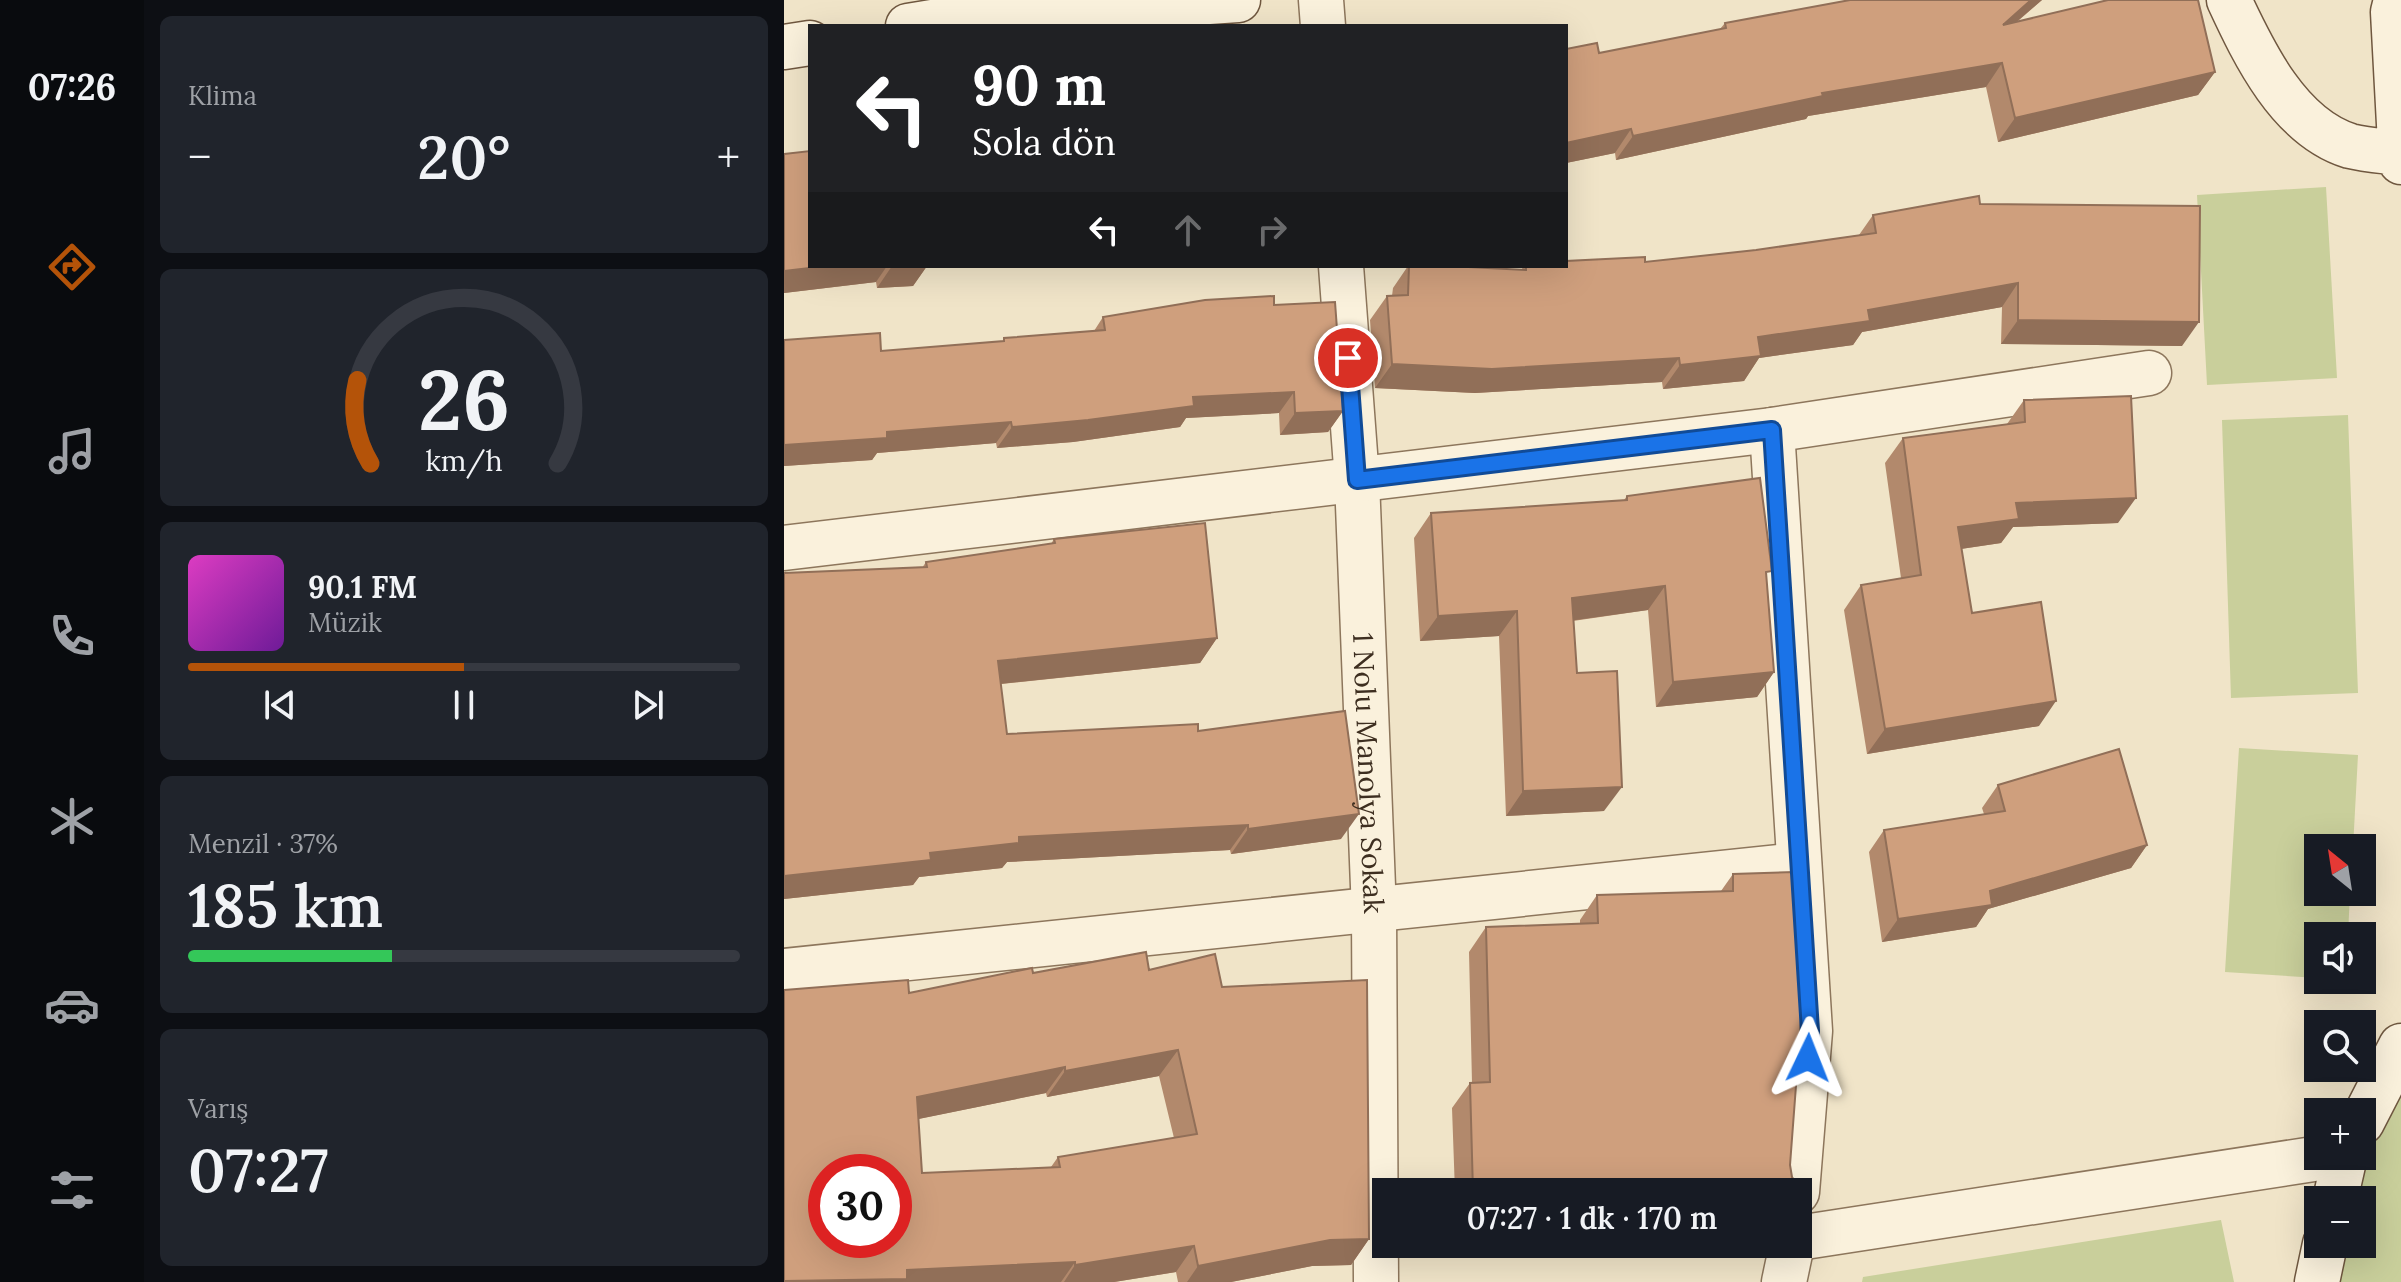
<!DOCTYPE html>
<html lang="tr">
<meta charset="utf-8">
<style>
:root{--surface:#171b24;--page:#20242c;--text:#f1f3f6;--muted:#9ea1a6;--line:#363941;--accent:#b45309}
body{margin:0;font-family:Lora,serif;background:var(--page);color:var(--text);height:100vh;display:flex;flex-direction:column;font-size:30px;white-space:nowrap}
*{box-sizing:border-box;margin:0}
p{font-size:26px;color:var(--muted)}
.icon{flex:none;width:44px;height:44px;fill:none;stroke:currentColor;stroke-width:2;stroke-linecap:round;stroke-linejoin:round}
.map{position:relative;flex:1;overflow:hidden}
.drawer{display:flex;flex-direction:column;gap:16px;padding:16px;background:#0d0f14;width:640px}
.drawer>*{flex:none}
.hud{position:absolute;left:24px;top:24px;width:760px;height:244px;border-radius:0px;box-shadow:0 8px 32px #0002;background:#202124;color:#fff;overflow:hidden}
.needle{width:52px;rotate:330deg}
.buttons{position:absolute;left:1520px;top:834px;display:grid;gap:16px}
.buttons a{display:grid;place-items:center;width:72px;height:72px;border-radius:0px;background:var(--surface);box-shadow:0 8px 32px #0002;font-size:40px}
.speed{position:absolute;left:24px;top:1154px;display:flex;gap:16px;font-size:40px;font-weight:700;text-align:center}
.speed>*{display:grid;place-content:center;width:104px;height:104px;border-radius:50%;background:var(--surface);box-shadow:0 8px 32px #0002;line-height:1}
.speed .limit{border:12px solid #d22;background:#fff;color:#111}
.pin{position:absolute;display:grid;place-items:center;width:68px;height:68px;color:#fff;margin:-34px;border:4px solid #fff;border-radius:50%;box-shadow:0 2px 8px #0007}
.me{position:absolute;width:88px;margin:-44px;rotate:2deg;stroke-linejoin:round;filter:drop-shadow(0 0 6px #0008)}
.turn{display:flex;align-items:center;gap:28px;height:168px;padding:0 32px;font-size:36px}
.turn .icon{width:104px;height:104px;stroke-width:2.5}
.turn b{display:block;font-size:56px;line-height:68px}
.lanes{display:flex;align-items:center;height:76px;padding:0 32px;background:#0003;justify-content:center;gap:40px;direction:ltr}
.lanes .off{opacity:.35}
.big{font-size:60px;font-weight:600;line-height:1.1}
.drawer .tile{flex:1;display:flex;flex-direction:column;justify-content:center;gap:12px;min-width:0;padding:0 28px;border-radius:12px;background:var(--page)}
.drawer .dial{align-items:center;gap:0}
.dial svg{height:208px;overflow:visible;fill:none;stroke:var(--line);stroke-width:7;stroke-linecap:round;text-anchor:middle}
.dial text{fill:var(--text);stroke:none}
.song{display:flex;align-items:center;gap:24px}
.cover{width:96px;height:96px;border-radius:12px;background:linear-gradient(135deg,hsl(310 70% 55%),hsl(280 70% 35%))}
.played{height:8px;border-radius:4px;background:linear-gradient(90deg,var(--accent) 50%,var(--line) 50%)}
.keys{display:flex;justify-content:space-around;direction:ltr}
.heat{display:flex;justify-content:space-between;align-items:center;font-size:44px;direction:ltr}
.charge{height:12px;border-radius:6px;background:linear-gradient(90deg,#34c759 37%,var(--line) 0)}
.trip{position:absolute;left:588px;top:1178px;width:440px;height:80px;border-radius:0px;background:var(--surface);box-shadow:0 8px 32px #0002;font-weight:600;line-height:80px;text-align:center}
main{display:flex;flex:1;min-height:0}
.dock{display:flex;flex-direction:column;width:144px;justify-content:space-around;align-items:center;background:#090b0e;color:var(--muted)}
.dock .icon{width:56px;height:56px}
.dock .current{color:var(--accent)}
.dock b{font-size:36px;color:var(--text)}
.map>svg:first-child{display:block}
</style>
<main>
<nav class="dock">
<b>07:26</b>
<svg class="icon current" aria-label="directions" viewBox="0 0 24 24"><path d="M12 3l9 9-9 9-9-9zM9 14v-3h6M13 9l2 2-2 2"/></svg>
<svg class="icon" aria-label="music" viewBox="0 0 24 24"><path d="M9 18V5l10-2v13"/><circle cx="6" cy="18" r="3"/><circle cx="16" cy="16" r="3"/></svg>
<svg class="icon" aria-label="phone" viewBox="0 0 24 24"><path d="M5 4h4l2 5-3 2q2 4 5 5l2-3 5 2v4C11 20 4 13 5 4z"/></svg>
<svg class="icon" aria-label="climate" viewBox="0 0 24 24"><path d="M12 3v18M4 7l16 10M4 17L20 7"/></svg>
<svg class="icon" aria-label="car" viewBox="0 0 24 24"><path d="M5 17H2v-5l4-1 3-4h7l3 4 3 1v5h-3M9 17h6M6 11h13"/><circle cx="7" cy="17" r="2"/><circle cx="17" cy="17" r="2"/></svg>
<svg class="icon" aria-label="filters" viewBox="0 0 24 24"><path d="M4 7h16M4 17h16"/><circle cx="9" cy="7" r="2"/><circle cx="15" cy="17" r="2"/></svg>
</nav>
<section class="drawer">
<div class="tile"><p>Klima</p>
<div class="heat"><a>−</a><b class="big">20°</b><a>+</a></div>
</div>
<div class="tile dial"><svg viewBox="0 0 100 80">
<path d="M14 69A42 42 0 1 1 86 69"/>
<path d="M14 69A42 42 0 0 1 9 37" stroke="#b45309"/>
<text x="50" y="56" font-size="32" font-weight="700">26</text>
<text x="50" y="72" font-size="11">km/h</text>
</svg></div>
<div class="tile">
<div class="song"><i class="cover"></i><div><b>90.1 FM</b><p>Müzik</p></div></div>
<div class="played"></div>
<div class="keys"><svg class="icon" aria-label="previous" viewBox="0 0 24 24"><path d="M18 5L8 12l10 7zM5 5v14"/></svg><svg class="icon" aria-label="pause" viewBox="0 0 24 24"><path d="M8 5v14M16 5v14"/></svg><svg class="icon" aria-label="next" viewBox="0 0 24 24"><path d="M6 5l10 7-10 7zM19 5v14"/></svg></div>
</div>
<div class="tile"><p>Menzil · 37%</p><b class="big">185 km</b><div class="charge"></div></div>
<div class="tile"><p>Varış</p><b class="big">07:27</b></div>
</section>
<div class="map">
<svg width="1617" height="1282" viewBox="0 0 1617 1282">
<rect width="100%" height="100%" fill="#f0e4c8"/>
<!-- green -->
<path fill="#c9cf9b" d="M1542 187 1553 378 1423 385 1413 195Z
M1564 415 1574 693 1447 698 1438 420Z
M1455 748 1574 755 1569 848H1534V892H1566L1564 936H1534V978L1441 972Z
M1617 1083V1282H1553L1557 1244H1578V1200H1566L1597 1115Z
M1437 1220 1450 1282H1078L1079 1277Z"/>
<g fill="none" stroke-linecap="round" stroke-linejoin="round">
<!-- street casing -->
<g stroke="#8d765c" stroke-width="47">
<g id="street">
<path d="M537 0 539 26"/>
<path id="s1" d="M557 266 573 480 590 912 592 1282"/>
<path d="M988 430 1026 1031 1013 1192"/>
<path d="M0 548 988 430 1365 373"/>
<path d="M0 971 1015 865"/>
<path d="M1014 1238 1549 1156"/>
<path d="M1000 1282 1008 1244"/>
</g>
</g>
<!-- secondary casing -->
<g stroke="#6f573f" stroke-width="47">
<path id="secondary" d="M1445 0C1470 54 1505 127 1566 146 1582 150 1600 151 1616 153
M1612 0 1609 12 1617 162
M124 26 160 20 454 0
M0 47 26 43
M1578 1122 1617 1046
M1551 1200 1561 1156
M1533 1282 1541 1244"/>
</g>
<!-- street -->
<use href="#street" stroke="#faf1dc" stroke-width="44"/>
<!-- secondary -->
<use href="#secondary" stroke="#faf1dc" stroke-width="44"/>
</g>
<!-- wall -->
<path fill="#b2896c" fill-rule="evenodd" d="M1066 0H1258L1234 21 1431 72 1414 95 1214 142 1202 87 1024 116 1022 119 832 160 831 153 782 163V49L815 53 936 29 941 23Z
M0 154 26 266H143L129 286 93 288 92 282 0 293Z
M1196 204 1398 346 1217 344 1218 307 1078 332 1069 345 975 358 960 381 879 389 878 382 691 393 591 388 586 320 603 296H608L609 288 624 266H665L737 270 740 266H782L861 262 972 250 1075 235 1089 215Z
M490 305 559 411 544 432 496 435 495 413 402 418 396 427 289 442 213 448 212 443 93 453 88 460 0 466V340L97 351 218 342 220 338 310 331 319 317Z
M1240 400 1334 523 1229 527 1217 543 1177 549 1188 613 1255 726 1083 754 1060 610 1077 585 1117 578 1101 463 1119 438 1223 424Z
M843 496 982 579 990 672 973 697 872 707 864 610 789 621 793 673 820 811 722 816 715 636 636 641 630 538 647 513 840 500Z
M270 539 433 638 416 663 217 684 223 734 414 731 557 839 447 854 446 850 223 862 218 868 135 877 129 885 0 899V573L138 568 142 562 267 544Z
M1214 785 1363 845 1347 868 1204 909 1192 927 1098 942 1085 852 1100 830 1200 814 1198 808Z
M949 874 1008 1177 1014 1192H671L668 1108 686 1083H688L685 952 702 927 796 924V920L813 895 937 891Z
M365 970 438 987 585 1239 567 1265 528 1266 447 1282H394L392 1272 330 1282H0L125 993 249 973ZM375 1076 390 1138 274 1157 267 1167 138 1173 134 1119 262 1093 263 1097Z
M672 1244H799L795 1250 673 1254Z"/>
<!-- shaded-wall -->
<path fill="#916f58" d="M1247 0H1258L1202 48 1219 25Z
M1218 63 1202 87 1024 116 1022 119 832 160 849 136 1038 93Z
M1431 72 1414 95 1214 142 1231 118Z
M847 129 831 153 782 163V143Z
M43 266H103L92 282 0 293V271Z
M108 266H143L129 286 93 288Z
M1234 283 1218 307 1078 332 1069 345 975 358 960 381 879 389 896 365 974 337 1084 310Z
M1234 320 1415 322 1398 346 1217 344Z
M895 358 878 382 691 393 591 388 608 364Z
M510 392 495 413 402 418 396 427 289 442 213 448 228 427 409 397Z
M559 411 544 432 496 435 511 413Z
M227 422 212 443 93 453 88 460 0 466V445L103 432Z
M1352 498 1334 523 1229 527 1217 543 1156 552 1174 527 1232 503Z
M881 586 864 610 770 623 788 598Z
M733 611 715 636 636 641 654 616Z
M433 638 416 663 197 686 214 661Z
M990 672 973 697 872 707 889 682Z
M1272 701 1255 726 1083 754 1101 729Z
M838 787 820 811 722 816 739 791Z
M575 814 557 839 447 854 464 829Z
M464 825 446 850 223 862 218 868 135 877 129 885 0 899V876L146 853 235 837Z
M1363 845 1347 868 1204 909 1192 927 1098 942 1114 919Z
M394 1050 375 1076 263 1097 281 1071Z
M281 1067 262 1093 115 1123 133 1097Z
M585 1239 567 1265 528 1266 447 1282H403L414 1266 546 1240Z
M680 1244H799L795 1250 673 1254Z
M410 1246 392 1272 330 1282H280L291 1265Z
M291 1262 277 1282H0L123 1270Z"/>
<!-- building -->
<path fill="#cf9f7d" stroke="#916f58" stroke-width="2" fill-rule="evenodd" d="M1066 0H1247L1219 25 1324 0H1414L1431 72 1231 118 1218 63 1038 93 1039 96 849 136 847 129 782 143V49L813 43 815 53 942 28 941 23Z
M26 151V266H43L0 271V154Z
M1195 196 1196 204 1416 206 1415 322 1234 320V283L1084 310 1086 321 974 337 977 356 896 365 895 358 708 369 608 364 603 296 624 295 625 266H665L742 270V266H782V261L861 257V262L972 250 1092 233 1089 215Z
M490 296V305L551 302 559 411 511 413 510 392 409 397 410 406 304 420 228 427 227 422 103 432V438L0 445V340L96 333 97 351 220 341V338L321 330 319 317 421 300Z
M1347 396 1352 498 1232 503 1235 519 1174 527 1188 613 1257 602 1272 701 1101 729 1077 585 1137 575 1119 438 1241 422 1240 400Z
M976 478 988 571 982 572 990 672 889 682 881 586 788 598 793 673 833 671 838 787 739 791 733 611 654 616 647 513 843 500V496Z
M421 523 433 638 214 661 223 734 414 724V731L561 711 575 814 464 829V825L235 837V843L146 853 147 860 0 876V573L143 567 142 562 271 543 270 539Z
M1335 749 1363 845 1206 891 1208 905 1114 919 1100 830 1221 811 1214 785Z
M1010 872 1018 1006 1006 1165 1008 1177 1018 1192 1014 1197V1192H689L686 1083 706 1082 702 927 814 923 813 895 949 891V874Z
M362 952 365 970 431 954 438 987 583 980 585 1239 546 1240 414 1266 410 1246 291 1265V1262L123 1270V1279L0 1281V990L124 980 125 993 248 968 249 973ZM394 1050 413 1134 274 1157 276 1167 138 1173 133 1097 281 1067V1071ZM42 1172H110V1240H42Z"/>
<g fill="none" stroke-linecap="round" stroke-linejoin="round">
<!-- route casing -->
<g stroke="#114b97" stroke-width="20">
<path id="route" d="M564 358 573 480 988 430 1026 1031 1024 1058"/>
</g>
<!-- route -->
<use href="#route" stroke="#1a73e8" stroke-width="14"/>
</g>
<g text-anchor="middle" stroke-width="8" stroke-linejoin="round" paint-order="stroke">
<!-- street labels -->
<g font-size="28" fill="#3d2e20" stroke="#f7eed8">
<text dy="10" stroke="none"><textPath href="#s1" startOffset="508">1 Nolu Manolya Sokak</textPath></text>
</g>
</g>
</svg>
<div class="buttons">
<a><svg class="needle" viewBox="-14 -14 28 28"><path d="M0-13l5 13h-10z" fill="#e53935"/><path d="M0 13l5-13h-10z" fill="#9ea1a6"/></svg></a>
<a><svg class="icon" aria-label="sound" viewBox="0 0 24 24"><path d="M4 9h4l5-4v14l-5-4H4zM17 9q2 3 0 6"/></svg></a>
<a><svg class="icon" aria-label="search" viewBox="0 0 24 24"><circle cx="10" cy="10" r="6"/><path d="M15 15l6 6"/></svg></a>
<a>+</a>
<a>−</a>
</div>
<div class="speed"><div class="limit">30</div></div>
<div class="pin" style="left:564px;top:358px;background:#d93025"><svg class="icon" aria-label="arrive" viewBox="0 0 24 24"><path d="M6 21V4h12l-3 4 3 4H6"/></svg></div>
<svg class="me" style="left:1024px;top:1058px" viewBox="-20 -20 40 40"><path d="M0-17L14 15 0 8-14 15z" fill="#1a73e8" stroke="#fff" stroke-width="4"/></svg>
<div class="trip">07:27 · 1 dk · 170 m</div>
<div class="hud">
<div class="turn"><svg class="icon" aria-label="left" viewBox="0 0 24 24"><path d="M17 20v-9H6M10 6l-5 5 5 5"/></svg><div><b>90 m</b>Sola dön</div></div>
<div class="lanes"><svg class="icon" aria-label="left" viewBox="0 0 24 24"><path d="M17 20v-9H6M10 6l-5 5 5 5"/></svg><svg class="icon off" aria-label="ahead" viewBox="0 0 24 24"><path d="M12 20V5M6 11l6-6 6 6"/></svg><svg class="icon off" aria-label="right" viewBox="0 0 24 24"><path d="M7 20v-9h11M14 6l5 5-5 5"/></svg></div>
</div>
</div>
</main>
